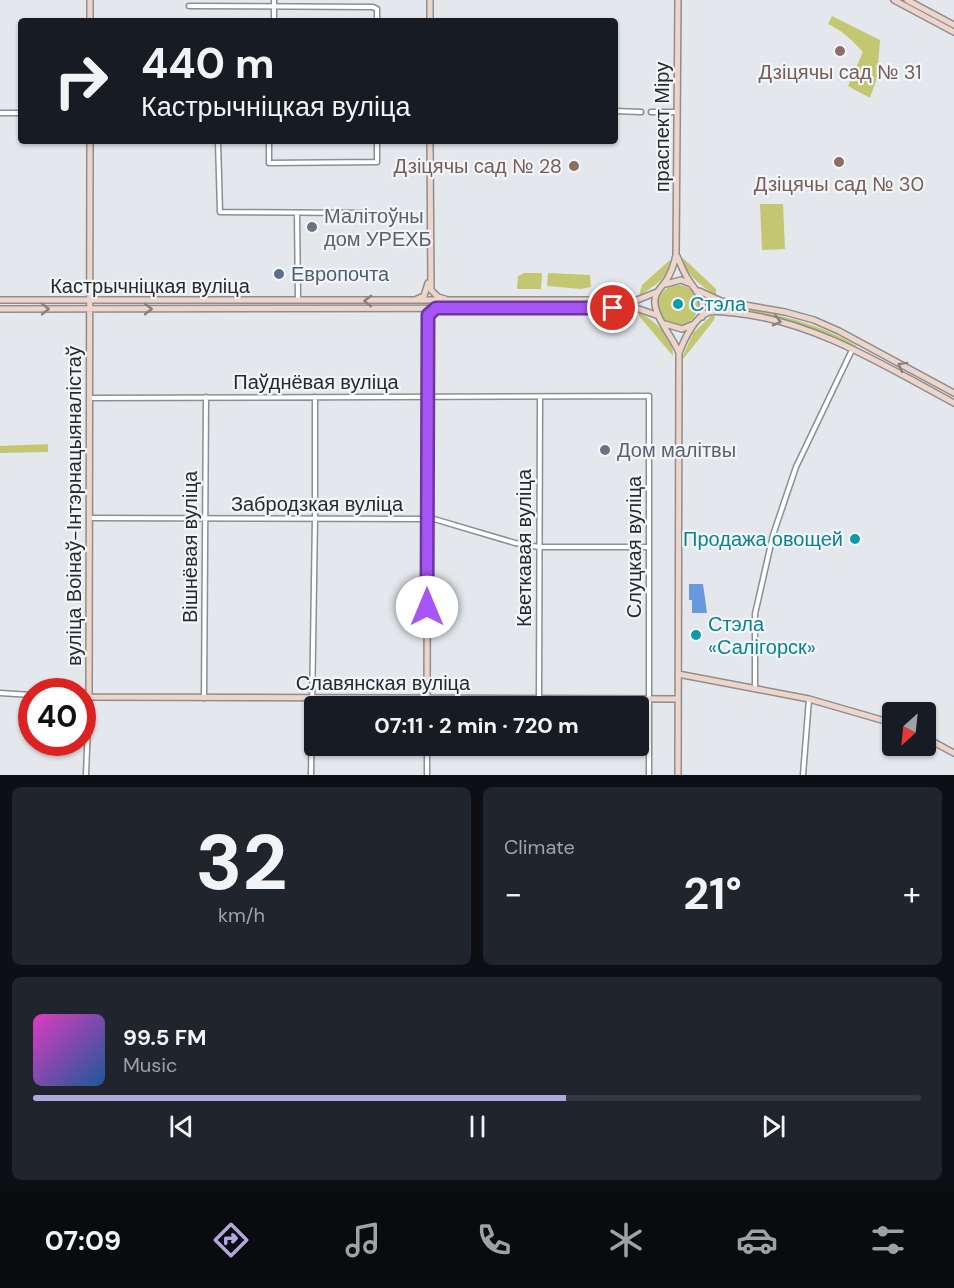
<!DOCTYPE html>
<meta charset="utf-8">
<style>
:root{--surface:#171b24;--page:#20242c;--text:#f1f3f6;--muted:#9ea1a6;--line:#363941;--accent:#b2a6de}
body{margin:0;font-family:"DM Sans",sans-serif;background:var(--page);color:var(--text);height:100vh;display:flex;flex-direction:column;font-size:22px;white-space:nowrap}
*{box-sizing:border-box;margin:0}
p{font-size:20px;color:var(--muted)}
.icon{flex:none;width:33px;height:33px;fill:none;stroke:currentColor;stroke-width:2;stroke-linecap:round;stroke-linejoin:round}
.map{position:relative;height:775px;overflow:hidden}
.panel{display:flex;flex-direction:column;gap:12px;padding:12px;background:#0d0f14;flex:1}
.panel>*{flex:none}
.hud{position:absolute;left:18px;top:18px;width:600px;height:126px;border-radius:6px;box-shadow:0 2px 4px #0004;background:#171b24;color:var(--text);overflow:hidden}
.needle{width:39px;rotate:207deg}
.tools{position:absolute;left:882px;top:702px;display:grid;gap:12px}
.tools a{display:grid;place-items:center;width:54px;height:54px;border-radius:6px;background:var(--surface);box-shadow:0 2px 4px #0004;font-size:30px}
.speed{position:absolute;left:18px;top:678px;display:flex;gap:12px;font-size:30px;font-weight:700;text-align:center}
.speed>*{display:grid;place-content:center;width:78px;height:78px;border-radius:50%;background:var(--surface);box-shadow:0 2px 4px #0004;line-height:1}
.speed .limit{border:9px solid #d22;background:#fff;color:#111}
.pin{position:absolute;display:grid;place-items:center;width:51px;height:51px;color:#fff;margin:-26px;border:3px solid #fff;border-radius:50%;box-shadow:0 2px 6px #0007}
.me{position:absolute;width:66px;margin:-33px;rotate:0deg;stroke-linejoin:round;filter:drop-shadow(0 0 4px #0008)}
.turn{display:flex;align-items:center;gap:21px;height:126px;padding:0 24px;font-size:27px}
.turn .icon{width:78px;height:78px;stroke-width:2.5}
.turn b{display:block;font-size:42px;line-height:51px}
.big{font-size:45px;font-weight:700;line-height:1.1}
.panel .card{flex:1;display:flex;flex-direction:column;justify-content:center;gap:9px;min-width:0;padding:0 21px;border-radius:9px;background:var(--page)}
.panel .dial{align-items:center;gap:0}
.dial b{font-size:78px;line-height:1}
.song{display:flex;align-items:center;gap:18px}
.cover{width:72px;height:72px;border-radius:9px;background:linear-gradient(135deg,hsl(310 70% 55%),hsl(210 70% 35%))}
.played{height:6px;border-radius:3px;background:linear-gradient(90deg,var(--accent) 60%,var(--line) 60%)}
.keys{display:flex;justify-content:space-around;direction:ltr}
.heat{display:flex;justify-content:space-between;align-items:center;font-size:33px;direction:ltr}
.panel .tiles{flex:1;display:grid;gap:12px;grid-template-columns:1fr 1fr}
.card:last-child{grid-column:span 2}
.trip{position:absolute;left:304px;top:696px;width:345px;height:60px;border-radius:6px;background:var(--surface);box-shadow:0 2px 4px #0004;font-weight:700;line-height:60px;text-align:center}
.tabs{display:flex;height:96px;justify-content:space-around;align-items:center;background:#090b0e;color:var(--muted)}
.tabs .icon{width:42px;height:42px}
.tabs .selected{color:var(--accent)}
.tabs b{font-size:27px;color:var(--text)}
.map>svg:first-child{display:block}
</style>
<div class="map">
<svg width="954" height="775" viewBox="0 0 954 775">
<rect width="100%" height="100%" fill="#e4e8ec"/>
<!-- green -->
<path fill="#c4c771" d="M832 16 880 40 877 78 870 98 848 86 863 52C853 41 843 31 828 24Z
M760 204H783L785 249 762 250Z
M683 258 716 289V295C703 288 684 273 683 258Z
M670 260C670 278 652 287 639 296L642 285Z
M524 273H542L541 289H517L518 276Z
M548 273 590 275 591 287 581 289 547 286Z
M658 305a20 20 0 1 1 40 0a20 20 0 1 1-40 0Z
M722 305C769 312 815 321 857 346L855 348C810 327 771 315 722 308Z
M639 312C654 320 674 338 673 356L639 316Z
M711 316H715L714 320 684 358H682L693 333Z
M48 444V452L0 453V446Z"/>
<!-- water -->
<path fill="#6899dc" d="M689 584H703L707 613H692V600H689Z"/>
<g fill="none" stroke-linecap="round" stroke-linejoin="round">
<!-- street casing -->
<g stroke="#8b8e92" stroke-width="7">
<path id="street" d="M274 0V21
M189 6 373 7 377 9V21
M615 111 641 112
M651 112H677
M0 113H21
M218 141 220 212 366 213
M269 141V163L377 162V141
M297 214 298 300
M90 398 649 396V775
M90 518 434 519 515 543 539 547H648
M755 688V614L773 535 796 467 852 350
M0 693 32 695
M82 697H89L86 775
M204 698 206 397
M539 699 540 397
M427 746V775
M311 775 315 518V397
M803 775 809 699"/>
</g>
<!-- secondary casing -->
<g stroke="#8b8e92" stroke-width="8">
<path id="secondary" d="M430 0V21
M678 0 676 255C674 265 671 273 666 281 663 285 659 289 657 293 647 310 673 336 679 353L678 775
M894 0 954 32
M907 0 954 25
M90 21V0
M90 141 89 697 678 699
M430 141 431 290 438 297 445 299
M677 256C681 265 684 274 690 282 700 297 704 297 702 317
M666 284 681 280 691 284
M699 291 721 301 785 312 814 320 839 331 954 393
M417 299 424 296 428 283
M0 300H637L657 292
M0 309 636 308 656 315
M665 324 682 329 694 324
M679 353C684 340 693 319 707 313 715 309 726 313 735 313 814 321 885 366 954 403
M678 674 809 699 892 723
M427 698 428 320V315L436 308
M926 738 954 753"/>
</g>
<!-- street -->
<use href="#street" stroke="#fff" stroke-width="4"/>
<!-- secondary -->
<use href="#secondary" stroke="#efd5c9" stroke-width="5"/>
</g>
<!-- one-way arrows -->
<defs><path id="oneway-chevron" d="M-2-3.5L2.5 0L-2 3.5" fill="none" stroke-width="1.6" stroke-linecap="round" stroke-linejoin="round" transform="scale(1.5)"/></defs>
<g stroke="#8c807a">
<use href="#oneway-chevron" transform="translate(368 301) rotate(-179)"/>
<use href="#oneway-chevron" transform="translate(45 309)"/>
<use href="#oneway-chevron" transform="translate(148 309)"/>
<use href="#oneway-chevron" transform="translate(777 321) rotate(14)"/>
<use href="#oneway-chevron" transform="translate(902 366) rotate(-151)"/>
</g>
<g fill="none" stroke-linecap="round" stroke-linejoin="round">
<!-- route casing -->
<g stroke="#6d37a1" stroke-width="15">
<path id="route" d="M427 607 428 315 436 308H613"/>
</g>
<!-- route -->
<use href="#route" stroke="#a855f7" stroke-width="10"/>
</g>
<!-- markers -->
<g fill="#8d6e63" stroke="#f2f5fa" stroke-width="2">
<circle cx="840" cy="51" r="6"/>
<circle cx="839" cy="162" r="6"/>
<circle cx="574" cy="166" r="6"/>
</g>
<g fill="#6b7280" stroke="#f2f5fa" stroke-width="2">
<circle cx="312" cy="227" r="6"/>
<circle cx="605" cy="450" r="6"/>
</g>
<circle fill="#5c6f8a" stroke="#f2f5fa" stroke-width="2" cx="279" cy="274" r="6"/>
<g fill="#0f9aa8" stroke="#f2f5fa" stroke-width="2">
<circle cx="678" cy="304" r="6"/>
<circle cx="855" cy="539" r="6"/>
<circle cx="696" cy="635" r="6"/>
</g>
<g text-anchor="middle" stroke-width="4.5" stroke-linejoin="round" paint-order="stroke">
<!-- education labels -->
<g font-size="20" fill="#785e54" stroke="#f2f5fa">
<text x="840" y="79">Дзіцячы сад № 31</text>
<text x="562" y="173" text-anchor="end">Дзіцячы сад № 28</text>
<text x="839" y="191">Дзіцячы сад № 30</text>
</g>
<!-- street labels -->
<g font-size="20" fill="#292a2c" stroke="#f2f5fa">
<text transform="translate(662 127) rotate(-90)" y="7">праспект Міру</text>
<text x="150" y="293">Кастрычніцкая вуліца</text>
<text x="316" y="389">Паўднёвая вуліца</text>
<text x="317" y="511">Забродзкая вуліца</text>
<text transform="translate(74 506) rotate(-90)" y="7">вуліца Воінаў-Інтэрнацыяналістаў</text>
<text transform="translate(190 547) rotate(-90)" y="7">Вішнёвая вуліца</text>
<text transform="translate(634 547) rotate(-90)" y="7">Слуцкая вуліца</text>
<text transform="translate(524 548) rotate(-90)" y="7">Кветкавая вуліца</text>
<text x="383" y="690">Славянская вуліца</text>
</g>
<!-- worship labels -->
<g font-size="20" fill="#5b616d" stroke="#f2f5fa" text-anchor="start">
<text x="324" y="223">Малітоўны<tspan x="324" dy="23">дом УРЕХБ</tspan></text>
<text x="617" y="457">Дом малітвы</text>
</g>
<!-- service labels -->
<g font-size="20" fill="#4e5e75" stroke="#f2f5fa" text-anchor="start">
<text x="291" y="281">Европочта</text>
</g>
<!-- culture labels -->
<g font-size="20" fill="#0d838f" stroke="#f2f5fa" text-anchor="start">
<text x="690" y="311">Стэла</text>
<text x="843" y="546" text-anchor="end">Продажа овощей</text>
<text x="708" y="631">Стэла<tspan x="708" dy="23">«Салігорск»</tspan></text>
</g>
</g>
</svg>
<div class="tools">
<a><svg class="needle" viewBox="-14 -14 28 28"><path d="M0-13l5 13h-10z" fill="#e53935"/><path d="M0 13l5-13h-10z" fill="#9ea1a6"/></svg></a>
</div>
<div class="speed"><div class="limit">40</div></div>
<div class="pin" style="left:613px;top:308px;background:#d93025"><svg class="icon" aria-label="arrive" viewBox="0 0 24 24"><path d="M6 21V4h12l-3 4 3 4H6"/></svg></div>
<svg class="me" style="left:427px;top:607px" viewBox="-20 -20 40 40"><circle r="19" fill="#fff"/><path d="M0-13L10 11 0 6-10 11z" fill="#a855f7"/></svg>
<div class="trip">07:11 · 2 min · 720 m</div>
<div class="hud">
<div class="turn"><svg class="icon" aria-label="right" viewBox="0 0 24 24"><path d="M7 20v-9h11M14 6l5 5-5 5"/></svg><div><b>440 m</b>Кастрычніцкая вуліца</div></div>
</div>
</div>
<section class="panel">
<div class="tiles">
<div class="card dial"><b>32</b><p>km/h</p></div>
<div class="card"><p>Climate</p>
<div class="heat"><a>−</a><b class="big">21°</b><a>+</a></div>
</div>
<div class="card">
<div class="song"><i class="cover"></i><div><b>99.5 FM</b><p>Music</p></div></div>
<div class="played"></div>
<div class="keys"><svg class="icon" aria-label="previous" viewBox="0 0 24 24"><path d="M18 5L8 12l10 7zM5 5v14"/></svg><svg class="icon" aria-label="pause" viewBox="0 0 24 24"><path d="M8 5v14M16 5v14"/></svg><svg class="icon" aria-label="next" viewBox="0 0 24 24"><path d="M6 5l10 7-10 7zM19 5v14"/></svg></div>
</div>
</div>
</section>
<nav class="tabs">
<b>07:09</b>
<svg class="icon selected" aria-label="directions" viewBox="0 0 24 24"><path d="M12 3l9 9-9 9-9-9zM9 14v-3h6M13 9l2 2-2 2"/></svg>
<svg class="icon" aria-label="music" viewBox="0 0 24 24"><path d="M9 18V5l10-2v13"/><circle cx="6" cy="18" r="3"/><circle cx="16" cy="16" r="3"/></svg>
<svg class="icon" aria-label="phone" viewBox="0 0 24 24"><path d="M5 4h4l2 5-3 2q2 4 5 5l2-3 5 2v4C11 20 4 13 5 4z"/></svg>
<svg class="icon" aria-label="climate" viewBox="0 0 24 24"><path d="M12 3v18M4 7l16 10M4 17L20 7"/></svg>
<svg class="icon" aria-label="car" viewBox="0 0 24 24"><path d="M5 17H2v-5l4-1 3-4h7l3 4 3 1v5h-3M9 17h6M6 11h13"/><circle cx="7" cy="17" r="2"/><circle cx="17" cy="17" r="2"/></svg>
<svg class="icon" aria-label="filters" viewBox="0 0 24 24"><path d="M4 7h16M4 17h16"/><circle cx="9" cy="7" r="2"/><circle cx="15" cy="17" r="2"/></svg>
</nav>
